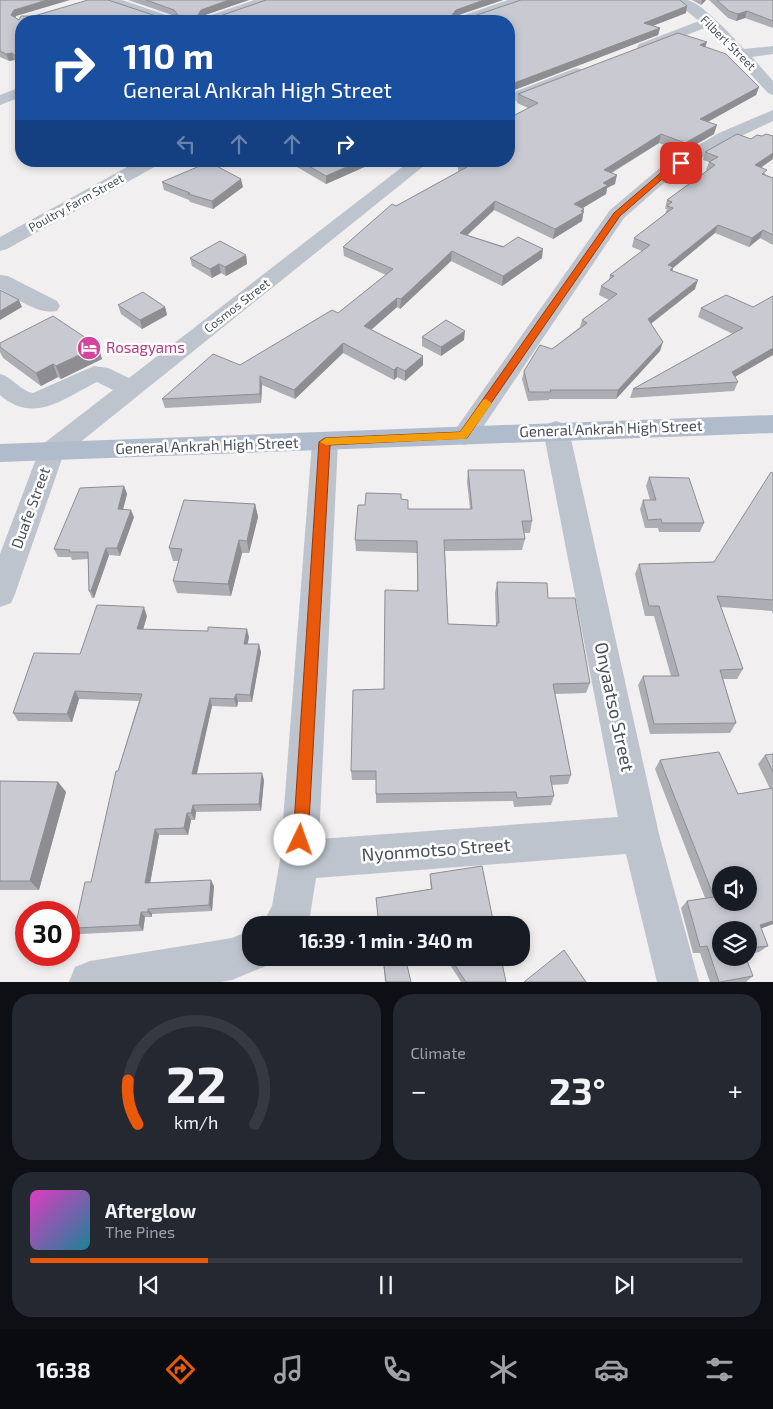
<!DOCTYPE html>
<meta charset="utf-8">
<style>
:root{--surface:#171b24;--page:#242831;--text:#f1f3f6;--muted:#9ea1a6;--line:#363941;--accent:#ea580c}
body{margin:0;font-family:"Exo 2",sans-serif;background:var(--page);color:var(--text);height:100vh;display:flex;flex-direction:column;font-size:19px;white-space:nowrap}
*{box-sizing:border-box;margin:0}
p{font-size:16px;color:var(--muted)}
.icon{flex:none;width:28px;height:28px;fill:none;stroke:currentColor;stroke-width:2;stroke-linecap:round;stroke-linejoin:round}
.map{position:relative;height:982px;overflow:hidden}
.details{display:flex;flex-direction:column;gap:12px;padding:12px;background:#0d0f14;flex:1}
.details>*{flex:none}
.guide{position:absolute;left:15px;top:15px;width:500px;height:152px;border-radius:20px;box-shadow:0 2px 8px #0003;background:#1a4fa0;color:#fff;overflow:hidden}
.fabs{position:absolute;left:712px;top:866px;display:grid;gap:10px}
.fabs a{display:grid;place-items:center;width:45px;height:45px;border-radius:50%;background:var(--surface);box-shadow:0 2px 8px #0003;font-size:25px}
.speed{position:absolute;left:15px;top:901px;display:flex;gap:10px;font-size:25px;font-weight:700;text-align:center}
.speed>*{display:grid;place-content:center;width:65px;height:65px;border-radius:50%;background:var(--surface);box-shadow:0 2px 8px #0003;line-height:1}
.speed .limit{border:8px solid #d22;background:#fff;color:#111}
.pin{position:absolute;display:grid;place-items:center;width:42px;height:42px;color:#fff;margin:-21px;border-radius:10px;box-shadow:0 2px 8px #0006}
.me{position:absolute;width:55px;margin:-28px;rotate:3deg;stroke-linejoin:round;filter:drop-shadow(0 0 4px #0008)}
.turn{display:flex;align-items:center;gap:18px;height:105px;padding:0 25px;font-size:22px}
.turn .icon{width:65px;height:65px;stroke-width:2.5}
.turn b{display:block;font-size:35px;line-height:42px}
.lanes{display:flex;align-items:center;height:48px;padding:0 25px;background:#0003;justify-content:center;gap:25px;direction:ltr}
.lanes .off{opacity:.35}
.big{font-size:38px;font-weight:700;line-height:1.1}
.details .tile{flex:1;display:flex;flex-direction:column;justify-content:center;gap:8px;min-width:0;padding:0 18px;border-radius:20px;background:var(--page)}
.details .dial{align-items:center;gap:0}
.dial svg{height:130px;overflow:visible;fill:none;stroke:var(--line);stroke-width:7;stroke-linecap:round;text-anchor:middle}
.dial text{fill:var(--text);stroke:none}
.song{display:flex;align-items:center;gap:15px}
.cover{width:60px;height:60px;border-radius:8px;background:linear-gradient(135deg,hsl(310 70% 55%),hsl(190 70% 35%))}
.played{height:5px;border-radius:2px;background:linear-gradient(90deg,var(--accent) 25%,var(--line) 25%)}
.keys{display:flex;justify-content:space-around;direction:ltr}
.heat{display:flex;justify-content:space-between;align-items:center;font-size:28px;direction:ltr}
.details .tiles{flex:1;display:grid;gap:12px;grid-template-columns:1fr 1fr}
.tile:last-child{grid-column:span 2}
.trip{position:absolute;left:242px;top:916px;width:288px;height:50px;border-radius:20px;background:var(--surface);box-shadow:0 2px 8px #0003;font-weight:700;line-height:50px;text-align:center}
.dock{display:flex;height:80px;justify-content:space-around;align-items:center;background:#090b0e;color:var(--muted)}
.dock .icon{width:35px;height:35px}
.dock .selected{color:var(--accent)}
.dock b{font-size:22px;color:var(--text)}
.map>svg:first-child{display:block}
</style>
<div class="map">
<svg width="773" height="982" viewBox="0 0 773 982">
<rect width="100%" height="100%" fill="#f1efef"/>
<g fill="none" stroke-linecap="round" stroke-linejoin="round">
<!-- minor -->
<path fill="#bec4cd" fill-rule="evenodd" d="M104 0H122L175 18 177 21H158L105 3Z
M254 0H272L271 3 220 21H201L203 18Z
M508 0H526L525 3 473 21H454L456 18Z
M673 0C677 0 684 0 688 0 704 5 733 37 744 49L773 46V54L752 57 773 81V95L768 93 707 27 649 50H639L637 47 639 44 699 21Z
M576 68 581 69 583 72 581 75 509 104V94Z
M21 87V97L0 105V95Z
M773 110V121L731 141 673 175 624 218 473 442 464 445 455 442 451 436 455 430 610 210 661 167 719 133Z
M138 161H161L158 165 7 249 0 251V237Z
M410 161H430L63 456 15 594 11 603 0 607V554L39 451 43 444 113 390 97 382C64 398 34 425 0 395V374C13 377 20 391 33 393L94 366 108 368 129 378Z
M0 275 8 276 57 301 60 306 57 311C38 315 16 298 0 289Z
M556 421 565 424 569 430 659 834 699 982H657L626 854 316 878 310 916 306 925H262L272 906 280 860 312 442 316 436 325 433 334 436 338 442 319 839 618 817 543 430 547 424Z
M251 930V958H269L266 966 232 980 221 982H69L75 967 90 961 232 938Z"/>
<!-- major -->
<path fill="#b0bbcc" fill-rule="evenodd" d="M773 415V433L0 462V444Z"/>
</g>
<!-- wall -->
<path fill="#adaeb4" d="M0 0 16 16V18L19 20 172 15 128 0H249L205 15 220 16 266 0H503L459 15 474 16 686 13 652 26 660 28 658 35 509 92V21H21V65L14 60 9 61 0 57Z
M692 0H706L701 5Z
M709 0H773V28L745 18 736 21 728 18Z
M705 47 759 87 756 95 708 122 714 134 683 152 659 143 612 173 615 184 607 188 606 194 582 208 583 212 582 221 553 239 494 210 467 235 542 258 502 286 451 261 400 309 397 307 371 330 423 356V365L405 381 397 377 394 380 343 353 295 399 262 385 261 403 165 408 162 399 240 365 338 313 386 275 344 256 343 247 396 206 458 172V164L460 163V161H509L528 108 517 103 518 94Z
M762 136H773V159L761 168 766 175 773 178V245L760 238 749 247 715 233 673 268 672 271 695 289 651 324 660 351 616 399H549V400L528 401 522 379 524 371 580 327 582 320 609 300 599 295 601 286 609 280 610 275 642 251 632 247 634 238 665 214 667 209H665L667 200 707 171 706 170 709 162 703 160 705 152Z
M287 161H378L326 184Z
M162 182 243 187 213 209 190 202 189 200 164 190Z
M246 255 247 264 226 276 221 273 212 278 192 266 190 258Z
M118 305 165 307 167 315 142 329 121 314Z
M753 307 735 377 738 382 734 391 630 398 633 389 733 334 698 317 701 308Z
M422 337 464 340 441 356 422 346Z
M0 343 98 346 102 359 61 379 58 377 41 386 3 358 0 352Z
M468 470 532 521 530 533H524L525 539 522 550 445 551 448 624 496 626 495 593 497 582 548 598 590 683 586 693 555 694 571 775 568 784 552 785 554 796 551 805 514 807 513 801 376 803V780H352L351 771 384 689 417 591V553L356 551 355 540 365 505 401 499 408 509H470L467 482Z
M773 473V614L772 611 721 607 743 669 737 679H723L736 723 730 733 650 734 638 685 643 676H671L654 616H645L635 574 639 564 714 562Z
M649 477 704 523 700 532H659L658 528H645L640 509 643 500H650L646 486Z
M124 486 127 494 123 509 134 517 120 556 109 555 94 598H92L89 591 88 559 72 560 71 557H58L54 549Z
M255 504 258 517 249 553H242L231 596 177 593 173 581 179 561H173L169 548Z
M147 616 143 629 249 637 247 644 261 652 252 702H238L237 707 212 706 197 774 264 780 261 811 196 812 195 820H191L188 835H159L150 883 214 886 212 911 152 914V917H145L143 931 80 934 75 928 91 882 118 771 139 701 79 699 72 722 18 721 13 713 80 654Z
M773 754V924L761 928 768 946 759 952 749 954V930H721L753 976 746 982H710L700 953H693L681 908 687 901 705 898 655 769 660 760 738 794 770 789 758 764 765 755Z
M0 781 58 782 66 792 39 890H0Z
M430 874 494 925H379L376 898 431 889 430 881Z
M383 958H422V959L421 964 407 966 411 982H385Z
M424 958H501L506 982H461L447 960 428 963Z"/>
<!-- shaded-wall -->
<path fill="#8d8d92" d="M47 0H70L16 16 13 21 11 15 14 10Z
M229 0H249L202 16 198 15 201 10Z
M484 0H503L455 16 452 15 456 10Z
M702 0H706L701 5Z
M687 6 686 13 642 30 644 23Z
M747 11 745 18 736 21 738 14Z
M660 28 658 35 509 92V85Z
M707 42 704 50 700 45Z
M12 53 14 60 9 61 6 54Z
M759 87 756 95 698 127 700 119Z
M717 125 714 134 683 152 685 143Z
M661 134 659 143 602 178 604 170Z
M773 153V159L752 173 755 165Z
M360 161H378L326 184V176Z
M617 175 615 184 607 188 606 194 573 214 574 204 603 183Z
M241 179 243 187 213 209 212 201Z
M495 201 494 210 459 243 460 233Z
M584 209 582 221 553 239 555 229Z
M718 225 715 233 673 268 671 276 668 265Z
M763 230 760 238 749 247 752 238Z
M543 249 542 258 502 286 503 276Z
M452 251 451 261 400 309 401 299Z
M246 255 247 264 226 276 225 267Z
M219 264 221 273 212 278 210 269Z
M698 280 695 289 645 328 648 319Z
M397 298V307L364 336V326Z
M19 300 22 307 0 320V311Z
M165 307 167 315 142 329 140 320Z
M465 331 464 340 441 356V347Z
M663 342 660 351 616 399 618 390Z
M343 343V353L295 399 294 390Z
M98 346 102 359 61 379 56 366Z
M773 348V355L728 381 732 372Z
M423 356V365L405 381V371Z
M53 364 58 377 41 386 36 373Z
M397 367V377L394 380V370Z
M260 376 262 385 261 403 260 394Z
M124 486 127 494 121 517 118 509Z
M255 504 258 517 249 553 247 541Z
M131 510 134 517 120 556 117 548Z
M239 540 242 553 231 596 228 584Z
M106 548 109 555 94 598 91 591Z
M144 607 147 616 141 637 137 629Z
M247 629 249 637 246 652 244 644Z
M259 644 261 652 252 702 250 695Z
M75 691 79 699 72 722 67 714Z
M236 694 238 702 237 707 234 699Z
M210 698 212 706 195 781 192 774Z
M262 773 264 780 261 811 259 804Z
M58 782 66 792 39 890 30 881Z
M193 805 196 812 195 820 191 813Z
M187 813 191 820 188 835 184 828Z
M155 829 159 835 149 889 145 883Z
M211 880 214 886 212 911 209 905Z
M148 909 152 914V917L148 912Z
M141 912 145 917 143 931 139 925Z
M773 921V924L752 932 760 925Z"/>
<!-- building -->
<path fill="#c9cad1" stroke="#8d8d92" fill-rule="evenodd" d="M0 0H47L14 10 11 15 19 20 21 16H34L88 0H108L156 16 178 15 174 10 146 0H229L201 10 198 15 220 16 266 0H484L456 10 452 15 474 16 521 0H680L687 6 644 23 660 28 509 85V87V21H21V60L12 53 6 54 0 51Z
M717 0H773V21L747 11 738 14 729 11Z
M678 33 707 42 700 45 726 54 759 87 700 119 717 125 685 143 661 134 604 170 617 175 603 183 608 185 574 204 584 209 581 211 584 212 555 229 495 201 460 233 503 247 518 237 543 249 503 276 452 251 401 299 397 298 364 326 423 356 405 371 397 367 394 370 343 343 294 390 260 376V394L162 399 213 354 240 365 332 310 338 313 393 269 343 247 392 204 396 206 467 167 458 164 462 161H509V118L538 103 518 94Z
M737 134 751 139 757 135 762 136 766 134 773 136V153L755 165 767 170 762 174 773 178V235L763 230 752 238 718 225 668 265 673 267 670 270 698 280 648 319 663 342 618 390H550L551 392H529L524 371 540 345 552 349 587 323 582 320 617 294 601 286 614 276 610 275 650 245 634 238 673 208 667 206 672 202 667 200 715 165 709 162 718 157 705 152Z
M300 161H360L326 176Z
M209 162 241 179 212 201 188 194 190 193 162 182Z
M220 241 246 255 225 267 219 264 210 269 190 258Z
M0 290 19 300 0 311Z
M143 292 165 307 140 320 118 305Z
M726 295 753 307 773 296V348L732 372 738 382 633 389 743 328 701 308Z
M53 316 98 346 56 366 53 364 36 373 0 347V343Z
M446 320 465 331 441 347 422 337Z
M468 470H524L532 521H522L525 539 444 540 448 624 497 626V623H499L497 582 547 583 548 598H575L590 683 553 684 571 775 550 776 554 796 517 798 516 792 376 794V771H351L353 690 384 689 385 590 418 591 417 541 355 540 358 505H365L366 493 401 494V499L408 500V509H472Z
M771 472 773 473V600L717 596 743 669 720 670 736 723 654 724 643 676H679L659 606H649L639 564 714 562Z
M649 477 689 478 704 523H662L661 519 648 520 643 500H656Z
M124 486 118 509 131 510 117 548H106L91 591H89L88 552H69L70 550 54 549 80 488Z
M184 500 255 504 247 541 239 540 228 584 173 581 182 549 169 548Z
M97 605 144 607 137 629 208 631V627L247 629 244 644H259L250 695 236 694 234 699 210 698 192 774 262 773 259 804 193 805 191 813H187L184 828 155 829 145 883 211 880 209 905 148 909V912H141L139 925 75 928 85 882H91L116 771H118L142 694 75 691 67 714 13 713 34 653 80 654Z
M719 752 738 794 773 788V921L760 925 768 946 749 948V930H721V958H746L753 976 720 982H719L707 946 700 947 687 901 714 897 660 760ZM721 875H749V902H721Z
M773 754V772L765 755Z
M0 781 58 782 30 881H0Z
M482 866 494 925H379L376 898 432 889 430 874Z
M564 950 586 982H524Z
M383 958H422V959L406 961 411 982H386Z
M450 958H501L506 982H466Z"/>
<!-- route -->
<path fill="#ea580c" stroke="#983908" d="M679 161 685 163 669 173 620 216 467 438 330 445 308 840 306 846 300 848 295 846 293 840 319 442 325 438 460 432 614 213 664 170Z"/>
<!-- slow -->
<path fill="#f59e0b" d="M486 399 492 403 467 438 464 439 326 445 320 442 326 438 460 432 483 400Z"/>
<!-- icons -->
<defs>
<g id="hotel-disc" transform="scale(1.25)"><circle r="9.5" fill="#d1479c" stroke="#fff"/><path d="M-6-4.5h1.5V1H6V5H4.5V3h-9V5H-6ZM-4 0a1.8 1.8 0 1 1 3.6 0ZM.5 0V-2.5h3Q6-2.5 6 0Z" fill="#fff"/></g>
</defs>
<g fill-rule="evenodd">
<use href="#hotel-disc" x="89" y="348"/>
</g>
<g text-anchor="middle" stroke-width="5" stroke-linejoin="round" paint-order="stroke">
<!-- far-street labels -->
<g font-size="12" fill="#48505b" stroke="#fff">
<text transform="translate(728 43) rotate(45)" y="4">Filbert Street</text>
<text transform="translate(76 203) rotate(-29)" y="4">Poultry Farm Street</text>
<text transform="translate(237 306) rotate(-38)" y="4">Cosmos Street</text>
</g>
<!-- hotel labels -->
<g font-size="15" fill="#b23c85" stroke="#fff" text-anchor="start">
<text x="106" y="353">Rosagyams</text>
</g>
<!-- street labels -->
<g font-size="15" fill="#48505b" stroke="#fff">
<text transform="translate(611 429) rotate(-2)" y="5">General Ankrah High Street</text>
<text transform="translate(207 446) rotate(-2)" y="5">General Ankrah High Street</text>
<text transform="translate(31 508) rotate(-70)" y="5">Duafe Street</text>
</g>
<!-- near-street labels -->
<g font-size="18" fill="#48505b" stroke="#fff">
<text transform="translate(614 707) rotate(78)" y="6">Onyaatso Street</text>
<text transform="translate(436 850) rotate(-4)" y="6">Nyonmotso Street</text>
</g>
</g>
</svg>
<div class="fabs">
<a><svg class="icon" aria-label="sound" viewBox="0 0 24 24"><path d="M4 9h4l5-4v14l-5-4H4zM17 9q2 3 0 6"/></svg></a>
<a><svg class="icon" aria-label="layers" viewBox="0 0 24 24"><path d="M12 4l9 5-9 5-9-5zM3 14l9 5 9-5"/></svg></a>
</div>
<div class="speed"><div class="limit">30</div></div>
<div class="pin" style="left:681px;top:163px;background:#d93025"><svg class="icon" aria-label="arrive" viewBox="0 0 24 24"><path d="M6 21V4h12l-3 4 3 4H6"/></svg></div>
<svg class="me" style="left:300px;top:840px" viewBox="-20 -20 40 40"><circle r="19" fill="#fff"/><path d="M0-13L10 11 0 6-10 11z" fill="#ea580c"/></svg>
<div class="trip">16:39 · 1 min · 340 m</div>
<div class="guide">
<div class="turn"><svg class="icon" aria-label="right" viewBox="0 0 24 24"><path d="M7 20v-9h11M14 6l5 5-5 5"/></svg><div><b>110 m</b>General Ankrah High Street</div></div>
<div class="lanes"><svg class="icon off" aria-label="left" viewBox="0 0 24 24"><path d="M17 20v-9H6M10 6l-5 5 5 5"/></svg><svg class="icon off" aria-label="ahead" viewBox="0 0 24 24"><path d="M12 20V5M6 11l6-6 6 6"/></svg><svg class="icon off" aria-label="ahead" viewBox="0 0 24 24"><path d="M12 20V5M6 11l6-6 6 6"/></svg><svg class="icon" aria-label="right" viewBox="0 0 24 24"><path d="M7 20v-9h11M14 6l5 5-5 5"/></svg></div>
</div>
</div>
<section class="details">
<div class="tiles">
<div class="tile dial"><svg viewBox="0 0 100 80">
<path d="M14 69A42 42 0 1 1 86 69"/>
<path d="M14 69A42 42 0 0 1 8 42" stroke="#ea580c"/>
<text x="50" y="56" font-size="32" font-weight="700">22</text>
<text x="50" y="72" font-size="11">km/h</text>
</svg></div>
<div class="tile"><p>Climate</p>
<div class="heat"><a>−</a><b class="big">23°</b><a>+</a></div>
</div>
<div class="tile">
<div class="song"><i class="cover"></i><div><b>Afterglow</b><p>The Pines</p></div></div>
<div class="played"></div>
<div class="keys"><svg class="icon" aria-label="previous" viewBox="0 0 24 24"><path d="M18 5L8 12l10 7zM5 5v14"/></svg><svg class="icon" aria-label="pause" viewBox="0 0 24 24"><path d="M8 5v14M16 5v14"/></svg><svg class="icon" aria-label="next" viewBox="0 0 24 24"><path d="M6 5l10 7-10 7zM19 5v14"/></svg></div>
</div>
</div>
</section>
<nav class="dock">
<b>16:38</b>
<svg class="icon selected" aria-label="directions" viewBox="0 0 24 24"><path d="M12 3l9 9-9 9-9-9zM9 14v-3h6M13 9l2 2-2 2"/></svg>
<svg class="icon" aria-label="music" viewBox="0 0 24 24"><path d="M9 18V5l10-2v13"/><circle cx="6" cy="18" r="3"/><circle cx="16" cy="16" r="3"/></svg>
<svg class="icon" aria-label="phone" viewBox="0 0 24 24"><path d="M5 4h4l2 5-3 2q2 4 5 5l2-3 5 2v4C11 20 4 13 5 4z"/></svg>
<svg class="icon" aria-label="climate" viewBox="0 0 24 24"><path d="M12 3v18M4 7l16 10M4 17L20 7"/></svg>
<svg class="icon" aria-label="car" viewBox="0 0 24 24"><path d="M5 17H2v-5l4-1 3-4h7l3 4 3 1v5h-3M9 17h6M6 11h13"/><circle cx="7" cy="17" r="2"/><circle cx="17" cy="17" r="2"/></svg>
<svg class="icon" aria-label="filters" viewBox="0 0 24 24"><path d="M4 7h16M4 17h16"/><circle cx="9" cy="7" r="2"/><circle cx="15" cy="17" r="2"/></svg>
</nav>
